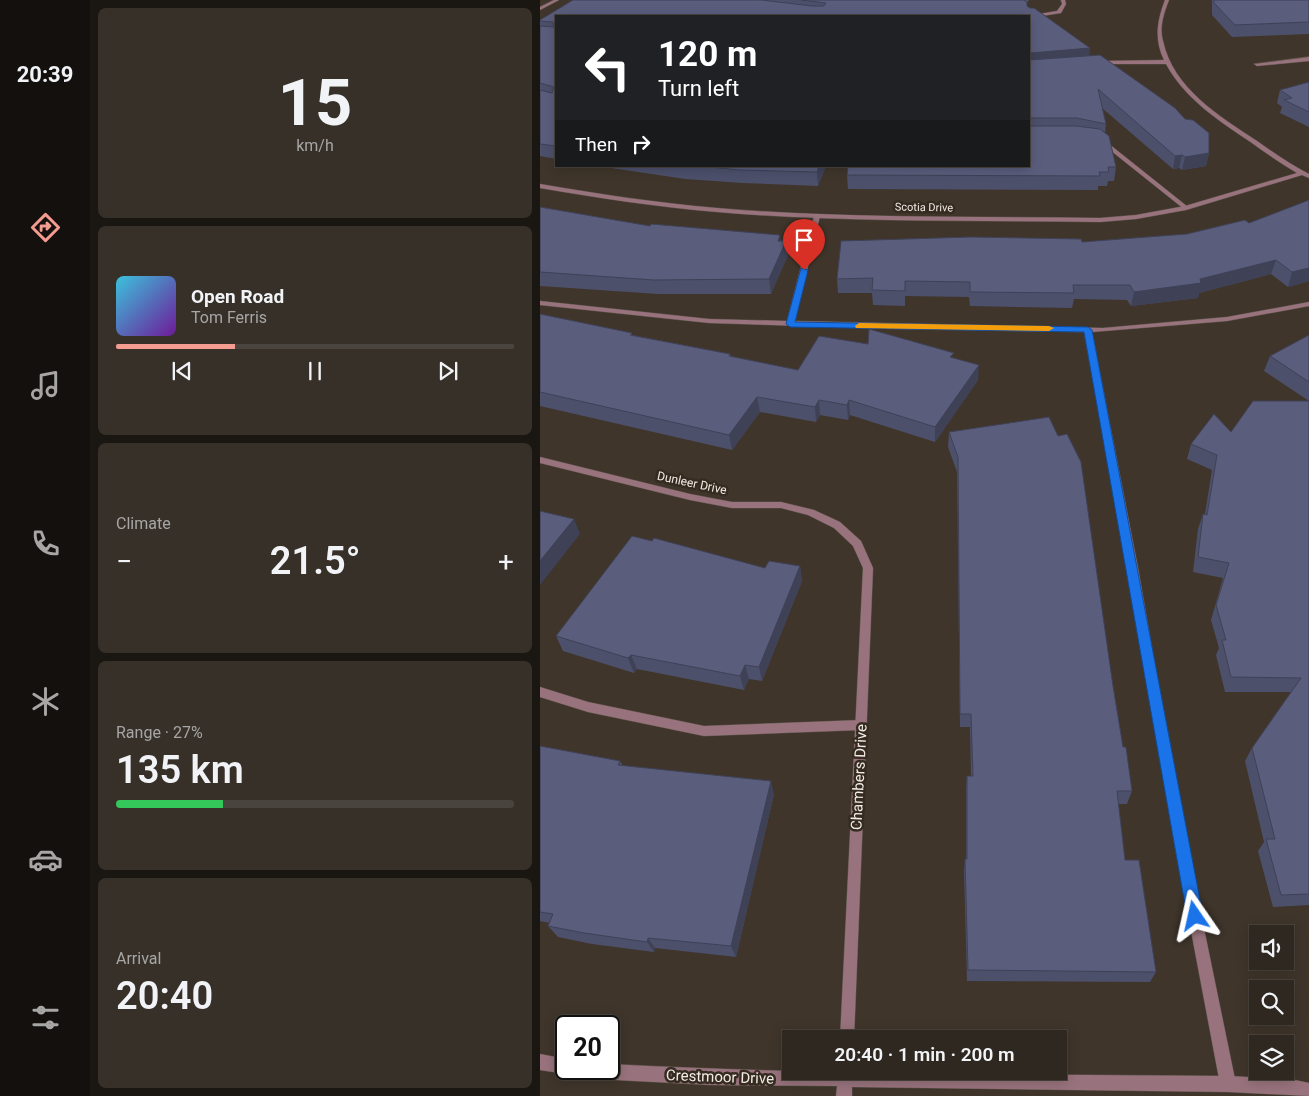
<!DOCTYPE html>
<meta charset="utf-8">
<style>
:root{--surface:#2f2820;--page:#373029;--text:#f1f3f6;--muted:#a7a6a5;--line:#4a443e;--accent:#f59c91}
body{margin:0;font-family:Roboto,sans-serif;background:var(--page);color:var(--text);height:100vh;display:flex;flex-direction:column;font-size:19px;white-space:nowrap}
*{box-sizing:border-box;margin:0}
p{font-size:16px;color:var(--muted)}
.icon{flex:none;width:28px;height:28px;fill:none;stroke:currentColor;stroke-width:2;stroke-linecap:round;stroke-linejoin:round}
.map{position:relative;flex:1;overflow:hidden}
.side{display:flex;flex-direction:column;gap:8px;padding:8px;background:#1a1612;width:450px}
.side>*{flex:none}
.guide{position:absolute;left:15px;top:15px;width:475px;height:152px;border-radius:0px;box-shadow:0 2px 12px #0003,0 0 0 1px var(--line);background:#202124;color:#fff;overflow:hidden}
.controls{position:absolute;left:709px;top:925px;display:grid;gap:10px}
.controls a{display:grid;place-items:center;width:45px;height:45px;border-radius:0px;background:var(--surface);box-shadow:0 2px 12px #0003,0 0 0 1px var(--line);font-size:25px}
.speed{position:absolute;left:15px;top:1015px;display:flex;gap:10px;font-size:25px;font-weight:700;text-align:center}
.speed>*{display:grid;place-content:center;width:65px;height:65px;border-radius:50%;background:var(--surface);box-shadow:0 2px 12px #0003,0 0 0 1px var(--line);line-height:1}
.speed .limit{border:2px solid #111;border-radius:8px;background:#fff;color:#111}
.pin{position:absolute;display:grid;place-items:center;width:42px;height:42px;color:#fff;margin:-51px -21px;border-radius:50% 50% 50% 0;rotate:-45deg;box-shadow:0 0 5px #0007}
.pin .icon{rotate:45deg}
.me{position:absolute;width:55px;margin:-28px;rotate:349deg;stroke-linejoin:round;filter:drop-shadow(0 0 4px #0008)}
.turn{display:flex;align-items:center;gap:18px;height:105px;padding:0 20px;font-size:22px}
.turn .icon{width:65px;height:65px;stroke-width:2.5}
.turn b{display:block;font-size:35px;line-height:42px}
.then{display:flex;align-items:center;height:48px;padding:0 20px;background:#0003;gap:10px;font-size:19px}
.big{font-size:38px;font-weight:600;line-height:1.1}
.side .tile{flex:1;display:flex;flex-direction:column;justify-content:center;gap:8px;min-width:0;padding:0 18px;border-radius:8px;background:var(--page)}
.side .dial{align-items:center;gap:0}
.dial b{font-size:65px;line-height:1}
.song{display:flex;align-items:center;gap:15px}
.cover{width:60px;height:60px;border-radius:8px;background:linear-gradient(135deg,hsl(190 70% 55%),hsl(280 70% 35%))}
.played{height:5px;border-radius:2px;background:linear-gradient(90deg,var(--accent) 30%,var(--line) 30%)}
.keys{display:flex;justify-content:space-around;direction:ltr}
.heat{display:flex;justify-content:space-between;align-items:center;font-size:28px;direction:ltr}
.charge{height:8px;border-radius:4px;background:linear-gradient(90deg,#34c759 27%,var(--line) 0)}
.trip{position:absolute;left:242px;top:1030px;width:285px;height:50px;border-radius:0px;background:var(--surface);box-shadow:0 2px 12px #0003,0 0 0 1px var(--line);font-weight:600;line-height:50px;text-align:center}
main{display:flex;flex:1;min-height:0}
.tabs{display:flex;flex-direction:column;width:90px;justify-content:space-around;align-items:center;background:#13100d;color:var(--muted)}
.tabs .icon{width:35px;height:35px}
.tabs .on{color:var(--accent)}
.tabs b{font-size:22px;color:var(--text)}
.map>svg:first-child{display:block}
</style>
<main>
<nav class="tabs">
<b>20:39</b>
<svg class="icon on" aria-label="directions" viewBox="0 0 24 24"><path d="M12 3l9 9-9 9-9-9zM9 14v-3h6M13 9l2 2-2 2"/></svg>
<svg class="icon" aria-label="music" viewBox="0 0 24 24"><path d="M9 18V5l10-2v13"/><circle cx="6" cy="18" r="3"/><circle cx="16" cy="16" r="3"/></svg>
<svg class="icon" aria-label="phone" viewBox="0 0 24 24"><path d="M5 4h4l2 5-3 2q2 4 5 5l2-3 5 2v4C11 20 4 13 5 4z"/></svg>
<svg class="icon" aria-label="climate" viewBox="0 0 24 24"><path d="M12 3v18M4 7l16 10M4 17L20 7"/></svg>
<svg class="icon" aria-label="car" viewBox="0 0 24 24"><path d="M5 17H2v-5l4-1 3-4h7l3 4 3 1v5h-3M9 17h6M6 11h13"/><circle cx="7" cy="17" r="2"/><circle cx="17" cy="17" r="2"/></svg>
<svg class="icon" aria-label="filters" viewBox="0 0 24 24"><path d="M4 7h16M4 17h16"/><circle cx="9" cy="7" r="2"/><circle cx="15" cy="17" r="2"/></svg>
</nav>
<section class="side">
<div class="tile dial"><b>15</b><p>km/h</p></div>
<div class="tile">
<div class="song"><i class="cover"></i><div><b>Open Road</b><p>Tom Ferris</p></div></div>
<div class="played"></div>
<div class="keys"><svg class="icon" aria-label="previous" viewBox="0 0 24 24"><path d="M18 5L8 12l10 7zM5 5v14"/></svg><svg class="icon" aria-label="pause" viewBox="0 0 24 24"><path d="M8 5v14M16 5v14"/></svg><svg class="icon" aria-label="next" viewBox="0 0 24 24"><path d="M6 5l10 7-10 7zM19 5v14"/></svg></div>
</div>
<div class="tile"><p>Climate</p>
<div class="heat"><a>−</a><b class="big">21.5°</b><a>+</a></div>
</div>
<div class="tile"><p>Range · 27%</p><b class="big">135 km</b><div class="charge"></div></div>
<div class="tile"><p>Arrival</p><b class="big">20:40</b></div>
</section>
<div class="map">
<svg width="769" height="1096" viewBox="0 0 769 1096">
<rect width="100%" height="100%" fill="#3f352b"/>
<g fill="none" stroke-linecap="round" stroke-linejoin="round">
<!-- service casing -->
<g stroke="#5c5249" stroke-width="1">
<path id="service" d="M521 0H525L526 4 521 13 489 18 487 16 517 11 522 4Z
M560 140H564L648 207V209H644L560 142Z
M277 214 280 216 255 321 563 328 687 317 769 302V306L687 321 552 332 598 568 646 841 696 1084 693 1089 688 1092 683 1089 680 1084 634 841 588 568 544 332 360 329 169 323 0 305V301L169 319 247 321 274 216Z
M0 687 48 702 164 726 321 720 325 721 327 725 325 729 321 730 164 736 48 712 0 697Z"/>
</g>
<!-- minor casing -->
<g stroke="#5c5249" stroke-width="1">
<path id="minor" d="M14 0H19L0 10V7Z
M625 0H629C624 13 619 27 623 41 633 88 679 116 717 141 734 153 751 165 769 174V178L762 175 646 210 596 219 560 222C432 220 304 223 177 212 117 207 59 198 0 188V184C59 194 117 203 177 208 304 219 432 216 560 218L596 215 645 206 757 173C742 164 727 154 712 143 679 121 645 99 626 64H558V62L560 61 624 60C614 39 617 21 625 0Z
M769 57V61L717 66 714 64Z
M0 457 150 494 192 502H241L274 510 300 522 321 541 333 568 314 1039H300L323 568 313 546 294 528 268 515 241 508H192L150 500 0 463Z
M0 1054 26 1059V1069H32L31 1071 26 1074 0 1070Z
M69 1064C275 1075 481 1074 688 1076L750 1079 769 1083V1096L688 1092 312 1087V1096H296L297 1086 172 1085 56 1079 36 1074 33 1069H69Z"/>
</g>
<!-- service -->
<use href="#service" fill="#98737d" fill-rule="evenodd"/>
<!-- minor -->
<use href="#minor" fill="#98737d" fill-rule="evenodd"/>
</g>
<!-- wall -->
<path fill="#4d506b" d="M33 0H489L487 3V6L549 55 669 153 666 166 642 170 639 168 633 169 562 108 566 124 565 133 576 167 574 181H568L567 186H558V190L308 189 307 175 489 16H16V159L0 156V20Z
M672 0H769V34L692 37 672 15Z
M769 82V127L740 113 742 107 737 103 740 90Z
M58 166H286L278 186 202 183 145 179Z
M0 207 110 226 246 241 248 255 231 294H118L0 286Z
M705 220 769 281 748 287 731 274 659 293 658 298 591 306 587 300 534 299 532 308 430 306 429 297 365 296V306L333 305 332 293H298L297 279 542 242 647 234Z
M0 314 92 333V335L190 354 191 356 258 370 328 344 414 358 438 380 395 442 310 415 308 420 280 415 276 422 220 412 192 450 0 406Z
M769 335V401L724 371 730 356Z
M769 401V905L733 907 718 851 724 842 705 761 712 748 751 692H685L676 655 679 648 671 620 683 578 653 572 658 529 663 514H665L672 470 647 459 651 444 691 432Z
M409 432 573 686 583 747 592 791 587 804H578L585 860 616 972 610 982 427 981 424 871 425 859H426V789L427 776H431L430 727H420L417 472 408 447Z
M260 566 262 581 222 681 209 679 204 690 97 669 94 673 23 651 16 636 225 568Z
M0 746 80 761 83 766 234 794 196 957 115 948 114 952 52 944 18 937 8 926 10 923 0 921Z"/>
<!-- shaded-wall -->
<path fill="#3f4157" d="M550 48 549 60H489L490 53Z
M669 153 666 166 642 170 645 157Z
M642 155 639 168 633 169 635 156Z
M279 166H286L278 186 277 172Z
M240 235 242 249 246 241 248 255 231 294 229 279 238 241Z
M736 260 731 274 659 293 658 298 591 306 594 292 660 279Z
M769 268V281L748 287 752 272Z
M439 365 438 380 395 442V427Z
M217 397 220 412 192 450 189 435Z
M279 400 280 415 276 422 275 407Z
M309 400 310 415 308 420 307 405Z
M34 519 40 534 0 585V561Z
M260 566 262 581 222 681 219 667Z
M91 655 97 669 94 673 88 658Z
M205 665 209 679 204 690 200 676Z
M231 781 234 794 196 957 191 946Z
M108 938 115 948 114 952 107 942Z"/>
<!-- building -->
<path fill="#5a5d7c" stroke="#3f4157" d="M33 0H221L272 6H284L286 3 261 0H484L487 3V6L490 8H494L550 48 490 53 489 60V16H16V146L0 144V90L12 93 14 87 0 83V26L14 27 13 22 0 21V20Z
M674 0H769V22L695 25 674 3Z
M560 55 635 108 645 119 653 120 669 133V153L645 157 642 155 635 156 558 89 566 124 537 118H490L489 122V60Z
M769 82V112L744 100 752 98 740 90Z
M489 124 490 126H536L560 129 569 136 576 167H568L569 172H559L560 176 307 175 308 166H489Z
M158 166H279L277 172 200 170Z
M769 200V268L752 272 736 260 660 279 661 283 594 292 590 285H533L534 293 430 292V282L365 281V291L332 290 333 278 297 279 301 241 431 237 541 239 542 242 647 234 705 220 709 223Z
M0 207 110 226 111 224 240 235 238 241H246L229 279 114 280 0 272Z
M0 314 92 333 90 335 190 354 189 356 258 370 279 336 328 344 329 329 414 353 410 357 439 365 395 427 309 400 307 405 279 400 275 407 217 397 189 435 0 392Z
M769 335V382L730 356Z
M713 401H769V894L741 895 726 839H735L712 748 761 678 691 677 682 640H686L676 605 689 563 658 557 663 514 667 515 677 455 651 444 674 414 691 432Z
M509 417 518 436 527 434 541 462 573 686 583 747H586L592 791H577L585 860H599L616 972 428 970 425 859H427V776H433L431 714H420L418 457 409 432Z
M0 511 34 519 0 561Z
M92 536 112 541 114 538 225 568 229 561 260 566 219 667 205 665 200 676 91 655 88 658 16 636Z
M0 746 80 761 78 765 231 781 191 946 108 938 107 942 44 933 8 926 13 914 0 912Z"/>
<!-- route -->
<path fill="#1a73e8" stroke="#114b97" d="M261 268 268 270 255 322 548 327 552 330 663 916 660 921 655 924 649 921 647 916 544 332 250 327 246 324Z"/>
<!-- slow -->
<path fill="#f59e0b" d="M319 323 509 326 514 328 509 331 316 328 315 326Z"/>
<g text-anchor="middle" stroke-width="5" stroke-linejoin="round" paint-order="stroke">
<!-- far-street labels -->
<g font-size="11" fill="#f2ebe5" stroke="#352b21">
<text transform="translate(384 207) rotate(1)" y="4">Scotia Drive</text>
</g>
<!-- street labels -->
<g font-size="12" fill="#f2ebe5" stroke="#352b21">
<text transform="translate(152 483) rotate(12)" y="4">Dunleer Drive</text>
</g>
<!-- near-street labels -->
<g font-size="15" fill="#f2ebe5" stroke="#352b21">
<text transform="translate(319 777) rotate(-87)" y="5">Chambers Drive</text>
<text transform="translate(180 1077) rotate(2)" y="5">Crestmoor Drive</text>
</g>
</g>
</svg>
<div class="controls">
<a><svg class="icon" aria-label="sound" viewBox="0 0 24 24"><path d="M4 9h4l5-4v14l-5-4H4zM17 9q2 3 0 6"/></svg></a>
<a><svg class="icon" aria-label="search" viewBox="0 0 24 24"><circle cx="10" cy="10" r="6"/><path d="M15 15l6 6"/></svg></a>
<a><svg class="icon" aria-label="layers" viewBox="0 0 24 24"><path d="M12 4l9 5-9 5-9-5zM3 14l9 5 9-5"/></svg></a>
</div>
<div class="speed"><div class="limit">20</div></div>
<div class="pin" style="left:264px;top:270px;background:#d93025"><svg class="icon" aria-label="arrive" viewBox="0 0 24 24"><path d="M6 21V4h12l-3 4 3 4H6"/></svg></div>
<svg class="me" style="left:655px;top:916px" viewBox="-20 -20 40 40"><path d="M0-17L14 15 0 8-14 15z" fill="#1a73e8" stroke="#fff" stroke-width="4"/></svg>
<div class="trip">20:40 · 1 min · 200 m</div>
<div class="guide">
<div class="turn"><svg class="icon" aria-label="left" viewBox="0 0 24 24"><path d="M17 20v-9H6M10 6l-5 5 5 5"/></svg><div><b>120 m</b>Turn left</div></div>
<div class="then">Then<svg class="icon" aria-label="right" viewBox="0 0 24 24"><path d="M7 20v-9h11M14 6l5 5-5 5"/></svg></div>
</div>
</div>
</main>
